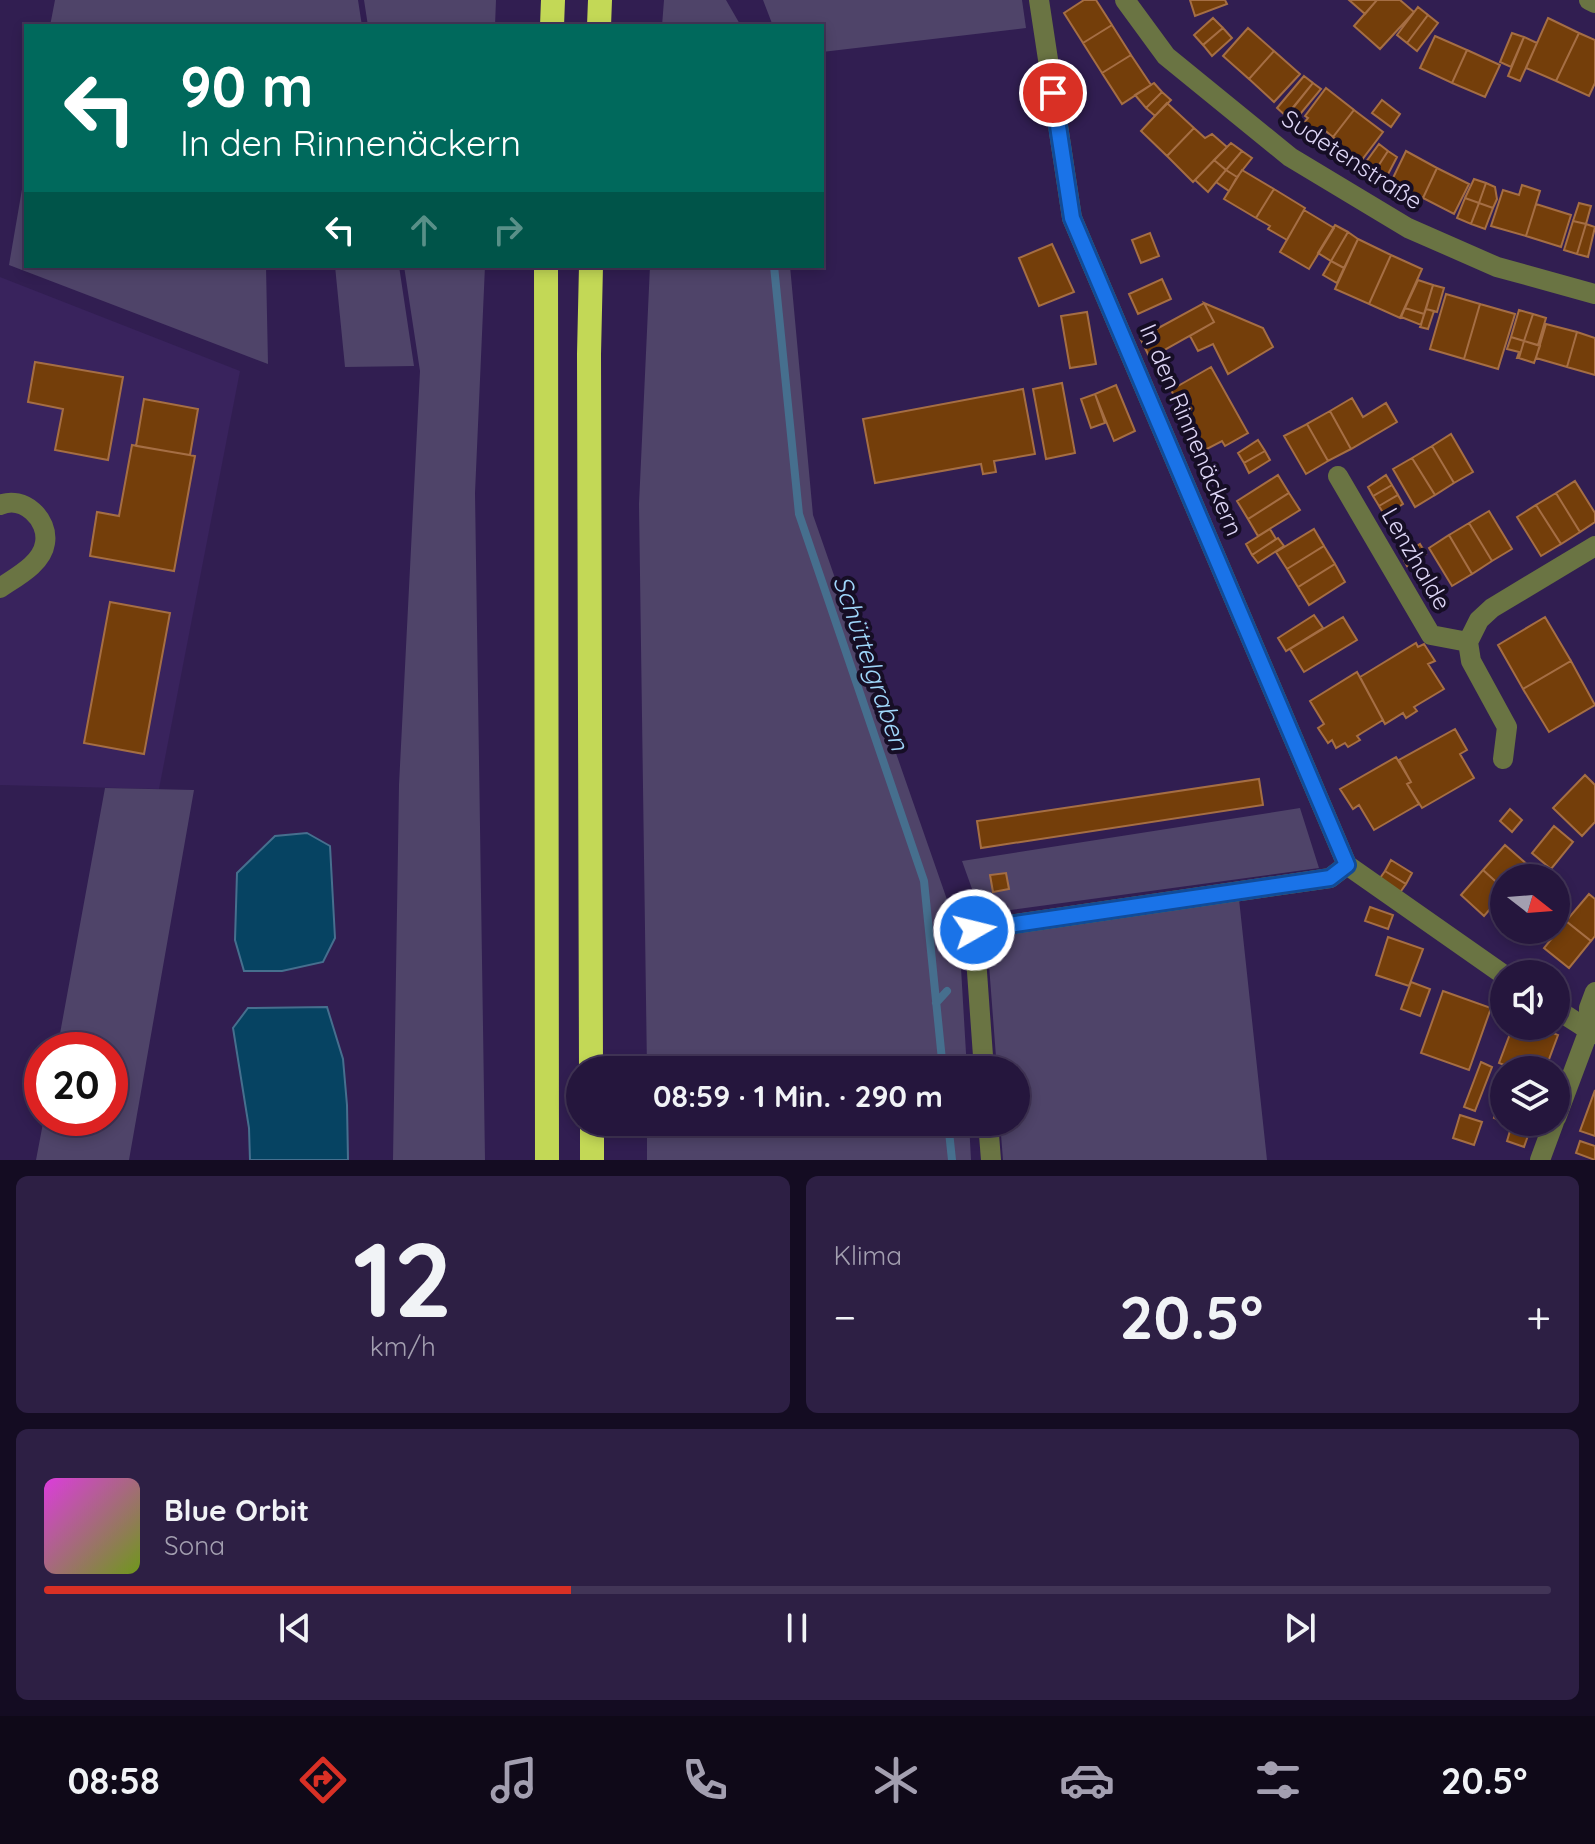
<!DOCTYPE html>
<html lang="de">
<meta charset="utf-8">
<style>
:root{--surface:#25163d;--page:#2d1f44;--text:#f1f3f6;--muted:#a39fb0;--line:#423557;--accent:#d93025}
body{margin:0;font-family:Quicksand,sans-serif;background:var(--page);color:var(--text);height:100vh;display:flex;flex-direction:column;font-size:30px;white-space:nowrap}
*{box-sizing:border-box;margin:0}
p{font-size:26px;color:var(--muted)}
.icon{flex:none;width:44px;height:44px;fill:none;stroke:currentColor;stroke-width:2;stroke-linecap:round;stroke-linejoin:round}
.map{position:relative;height:1160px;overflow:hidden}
.details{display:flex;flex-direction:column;gap:16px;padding:16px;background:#140c22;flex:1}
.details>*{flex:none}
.top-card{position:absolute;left:24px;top:24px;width:800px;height:244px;border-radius:0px;box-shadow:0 4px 12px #0003,0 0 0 2px var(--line);background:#00695c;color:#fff;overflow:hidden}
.needle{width:52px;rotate:107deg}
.controls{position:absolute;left:1490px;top:864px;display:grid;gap:16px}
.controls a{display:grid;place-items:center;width:80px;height:80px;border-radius:50%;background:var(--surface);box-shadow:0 4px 12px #0003,0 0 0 2px var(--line);font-size:40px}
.speed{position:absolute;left:24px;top:1032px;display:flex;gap:16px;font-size:40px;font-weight:700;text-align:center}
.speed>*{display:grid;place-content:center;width:104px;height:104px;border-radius:50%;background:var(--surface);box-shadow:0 4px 12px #0003,0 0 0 2px var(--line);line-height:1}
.speed .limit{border:12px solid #d22;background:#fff;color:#111}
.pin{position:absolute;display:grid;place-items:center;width:68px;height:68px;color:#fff;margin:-34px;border:4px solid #fff;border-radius:50%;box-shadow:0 2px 8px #0007}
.me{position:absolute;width:88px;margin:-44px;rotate:82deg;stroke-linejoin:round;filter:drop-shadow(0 0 6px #0008)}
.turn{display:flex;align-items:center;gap:28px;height:168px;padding:0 24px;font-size:36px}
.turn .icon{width:104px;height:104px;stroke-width:2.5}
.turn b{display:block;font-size:56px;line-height:68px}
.lanes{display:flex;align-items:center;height:76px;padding:0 24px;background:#0003;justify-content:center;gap:40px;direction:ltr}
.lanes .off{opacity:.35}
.big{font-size:60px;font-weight:800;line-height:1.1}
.details .widget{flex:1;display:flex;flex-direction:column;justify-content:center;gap:12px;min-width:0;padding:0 28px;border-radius:12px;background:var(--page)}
.details .dial{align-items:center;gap:0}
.dial b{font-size:104px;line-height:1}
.song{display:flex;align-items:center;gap:24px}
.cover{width:96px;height:96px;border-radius:12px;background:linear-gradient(135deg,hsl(300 70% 55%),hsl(80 70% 35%))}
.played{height:8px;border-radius:4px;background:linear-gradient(90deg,var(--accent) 35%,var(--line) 35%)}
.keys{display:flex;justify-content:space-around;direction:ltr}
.heat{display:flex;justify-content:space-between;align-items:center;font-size:44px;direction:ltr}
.details .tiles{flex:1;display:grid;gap:16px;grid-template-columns:1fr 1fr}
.widget:last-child{grid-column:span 2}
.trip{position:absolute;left:566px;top:1056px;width:464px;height:80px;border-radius:40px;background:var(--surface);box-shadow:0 4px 12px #0003,0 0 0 2px var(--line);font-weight:800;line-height:80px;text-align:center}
.dock{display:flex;height:128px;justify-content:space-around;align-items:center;background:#0f0918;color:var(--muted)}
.dock .icon{width:56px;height:56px}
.dock .current{color:var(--accent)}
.dock b{font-size:36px;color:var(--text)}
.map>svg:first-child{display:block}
</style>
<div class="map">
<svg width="1595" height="1160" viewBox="0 0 1595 1160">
<rect width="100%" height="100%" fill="#311e51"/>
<!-- built -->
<path fill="#39235d" d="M0 277 240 371 159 789 0 785Z"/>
<!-- green -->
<path fill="#4f4469" d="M55 0H358L362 26H50Z
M364 0H496L495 26H368Z
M664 0H726L741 26H662Z
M763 0H1022L1026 28 822 52V26H773Z
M26 166V266H266L268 364 9 265Z
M335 266H399L414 366 345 367Z
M404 266H485L475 493 485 1160H393L399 785 420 371Z
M650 266H790L813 515 959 934 967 1070H647L639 504Z
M105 788 194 790 129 1160H36L44 1118H110V1050H57Z
M1300 808 1319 868 981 914 962 861Z
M1239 899 1267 1160H1003L1000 1122H1016V1070H997L989 965 997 942 1016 932Z
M647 1122H969L971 1160H647Z"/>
<!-- water -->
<path fill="#064362" stroke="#466f8e" stroke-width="2" d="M307 833 330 846 335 938 323 962 282 971H244L235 940 237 873 275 836Z
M327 1007 343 1059 347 1105 348 1160H250L249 1128 233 1028 248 1008Z"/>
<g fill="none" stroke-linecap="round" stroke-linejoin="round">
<!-- stream -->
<path stroke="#466f8e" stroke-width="8" d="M774 266 799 514 924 881 943 1070
M936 1003 947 991
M948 1122 952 1160"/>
</g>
<!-- building -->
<path fill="#743e0a" stroke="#a56e44" stroke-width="2" d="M1084 0H1096L1112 25 1083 43 1064 13Z
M1190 0H1225L1227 4 1195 16Z
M1349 0H1377L1365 14Z
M1377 0H1400L1414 12 1380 49 1354 26Z
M1418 7 1428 15 1407 43 1397 35Z
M1428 15 1438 23 1417 51 1407 43Z
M1213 18 1223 28 1203 45 1194 35Z
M1548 18 1579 33 1556 81 1526 68Z
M1112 25 1131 55 1102 73 1083 43Z
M1223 28 1232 38 1212 56 1203 45Z
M1248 28 1274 51 1249 79 1223 56Z
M1512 33 1524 37 1511 67 1500 62Z
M1579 33 1595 40V83L1589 96 1556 81Z
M1435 36 1467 50 1452 83 1420 68Z
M1524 37 1537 43 1520 81 1508 76Z
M1467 50 1500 65 1485 97 1452 83Z
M1274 51 1300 74 1274 102 1249 79Z
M1131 55 1151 85 1122 104 1102 73Z
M1304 76 1313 83 1286 116 1277 108Z
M1154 83 1162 92 1146 108 1135 95Z
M1313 83 1321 89 1297 118 1290 112Z
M1326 88 1354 110 1333 137 1322 128 1317 135 1303 124 1308 118 1305 116Z
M1162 92 1171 100 1155 116 1146 108Z
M1382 100 1400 114 1391 127 1372 113Z
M1167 103 1194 128 1167 156 1141 131Z
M1354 110 1383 132 1358 165 1335 148 1339 142 1333 137Z
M1194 128 1205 138 1212 134 1227 147 1193 182 1167 156Z
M1231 143 1242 151 1226 170 1214 160Z
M1379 144 1388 151 1373 174 1363 166Z
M1242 151 1252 158 1237 177 1226 170Z
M1388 151 1397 157 1385 180 1373 174Z
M1406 151 1437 168 1423 198 1391 182Z
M1214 160 1226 170 1208 192 1195 180Z
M1437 168 1469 184 1454 214 1423 198Z
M1226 170 1237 177 1229 191 1216 182Z
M1242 170 1274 189 1256 218 1224 199Z
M1474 179 1486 183 1479 203 1465 198Z
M1486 183 1495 187 1497 199 1493 208 1479 203Z
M1522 185 1540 191 1526 236 1491 226 1503 190 1519 195Z
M1274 189 1305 208 1287 240 1268 229 1270 226 1256 218Z
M1465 198 1479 203 1471 224 1457 218Z
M1479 203 1493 208 1485 229 1471 224Z
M1579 203 1591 206 1586 224 1573 221Z
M1536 204 1571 215 1561 247 1526 236Z
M1304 210 1334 228 1309 269 1280 252Z
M1573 221 1586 224 1577 254 1564 250Z
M1586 224 1595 227 1588 257 1577 254Z
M1335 225 1348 232 1331 261 1318 253Z
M1348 232 1358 239 1344 268 1331 261Z
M1150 233 1159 256 1141 263 1132 240Z
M1358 239 1391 255 1369 304 1335 289Z
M1052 244 1074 292 1039 306 1019 258Z
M1391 255 1422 269 1400 318 1369 304Z
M1331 261 1344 268 1337 283 1323 275Z
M1162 279 1171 299 1138 314 1129 294Z
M1418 280 1433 285 1424 314 1405 308Z
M1433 285 1444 288 1437 312 1426 309Z
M1446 294 1480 304 1464 359 1430 349Z
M1204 303 1214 322 1150 358 1140 338Z
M1204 303 1263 328 1273 347 1228 374 1213 344 1198 351 1190 336 1214 322Z
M1480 304 1515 314 1498 369 1464 359Z
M1405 308 1424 314 1421 325 1401 317Z
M1426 309 1434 311 1428 329 1420 327Z
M1519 310 1533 314 1524 341 1511 337Z
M1087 312 1096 364 1070 368 1061 316Z
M1533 314 1546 318 1538 345 1524 341Z
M1546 324 1577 332 1567 367 1536 358Z
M1577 332 1595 338V375L1567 367Z
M1511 337 1524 341 1519 358H1517L1519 352 1507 349Z
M1524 341 1540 346 1534 363 1519 358Z
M35 362 123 377 108 460 55 450 63 409 28 402Z
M1211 367 1248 433 1225 446 1222 441 1205 450 1171 390Z
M1062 383 1075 453 1046 459 1033 389Z
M1116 385 1135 431 1114 441 1095 394Z
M1023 389 1035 454 994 461 996 472 983 474 981 464 875 483 863 419Z
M1095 394 1105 423 1091 428 1081 399Z
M1352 398 1363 417 1386 403 1397 422 1351 449 1330 411Z
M144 399 198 409 190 455 136 446Z
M1330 411 1351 449 1328 461 1307 424Z
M1307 424 1328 461 1306 474 1284 436Z
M1451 434 1473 472 1454 483 1432 446Z
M1258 440 1265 451 1244 463 1238 453Z
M132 445 195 456 174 571 90 556 97 512 119 516Z
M1432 446 1454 483 1435 495 1412 458Z
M1265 451 1270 460 1249 473 1244 463Z
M1412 458 1435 495 1415 507 1393 469Z
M1278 475 1289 493 1248 519 1237 501Z
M1386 475 1392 485 1373 496 1368 487Z
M1575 481 1595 513V522L1580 532 1556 493Z
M1392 485 1398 495 1379 506 1373 496Z
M1289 493 1300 510 1258 536 1248 519Z
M1556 493 1580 532 1561 544 1536 505Z
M1398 495 1403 504 1385 516 1379 506Z
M1536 505 1561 544 1541 556 1517 517Z
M1489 511 1512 549 1492 561 1469 523Z
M1469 523 1492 561 1472 574 1449 535Z
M1270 529 1276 539 1252 555 1246 544Z
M1314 529 1324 546 1287 569 1276 552Z
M1449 535 1472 574 1452 586 1429 548Z
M1278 538 1284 546 1258 563 1252 555Z
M1420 544 1426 554 1407 566 1402 556Z
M1324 546 1335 564 1298 587 1287 569Z
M1335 564 1345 582 1309 605 1298 587Z
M110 602 170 613 144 754 84 743Z
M1314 615 1323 628 1286 651 1278 638Z
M1343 617 1357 640 1304 672 1290 649Z
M1545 617 1571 661 1523 689 1498 645Z
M1416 643 1418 647 1424 644 1435 661 1428 664 1444 689 1414 707 1417 711 1406 718 1403 713 1385 724 1360 677Z
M1571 661 1595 705 1549 732 1523 689Z
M1357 672 1383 720 1357 736 1360 740 1348 747 1345 743 1336 748 1332 740 1328 743 1318 728 1324 724 1310 701Z
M1455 729 1467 750 1460 754 1474 778 1422 808 1407 784 1411 782 1399 760Z
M1396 757 1411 782 1407 784 1419 804 1374 830 1359 805 1353 809 1340 789Z
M1585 775 1595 785V822L1582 836 1553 808Z
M1259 779 1263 805 981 848 977 821Z
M1510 809 1522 820 1512 832 1500 821Z
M1554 826 1573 842 1551 869 1532 853Z
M1505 845 1529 866 1518 878H1504V889L1483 870Z
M1391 860 1412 873 1406 884 1385 871Z
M1483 870 1504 889V893L1484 916 1461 895Z
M1385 871 1406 884 1399 894 1378 881Z
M1006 873 1009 889 993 892 990 875Z
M1589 894 1595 899V936L1591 941 1566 921Z
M1370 907 1393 915 1388 929 1365 921Z
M1566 921 1591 941 1569 968 1544 948Z
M1388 937 1423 949 1409 986 1376 975Z
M1411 982 1430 989 1420 1016 1401 1009Z
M1443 991 1491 1008 1469 1070 1421 1053Z
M1513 1026H1535L1558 1035 1545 1070H1517L1499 1063Z
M1481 1062 1492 1067 1475 1111 1464 1107Z
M1504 1088V1122L1494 1118Z
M1595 1090V1136L1580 1131Z
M1460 1115 1482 1122 1474 1145 1453 1138Z
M1512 1124 1530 1130 1524 1147 1507 1141Z
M1580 1141 1595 1146V1160L1576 1153Z"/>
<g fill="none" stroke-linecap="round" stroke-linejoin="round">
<!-- minor -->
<path stroke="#6a7443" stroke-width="20" d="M1039 0 1072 218 1347 865
M1125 0 1166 56 1290 157 1408 228 1497 267 1595 294
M1589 0 1595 3
M1338 476 1431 635 1468 642
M0 505C23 495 49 519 45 543 42 564 16 577 0 588
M1503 759 1507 727 1471 661 1468 642 1479 620 1492 608 1595 546
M1347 865 1504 975
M1556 1009 1595 1034
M984 1070 974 930 1330 878 1347 865
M1556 1118 1589 1030V1008L1595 992
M988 1122 991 1160
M1540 1160 1554 1122"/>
<!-- highway -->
<path stroke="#c3d856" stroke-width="24" d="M552 26 553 0
M599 26 600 0
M546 266 547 1160
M591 266 589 354 591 1070
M592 1122V1160"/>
</g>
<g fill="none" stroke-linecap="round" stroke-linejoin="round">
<!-- route casing -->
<g stroke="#114b97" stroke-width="20">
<path id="route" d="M974 930 1330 878 1347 865 1072 218 1053 93"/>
</g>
<!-- route -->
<use href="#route" stroke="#1a73e8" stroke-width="14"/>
</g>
<g text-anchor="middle" stroke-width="8" stroke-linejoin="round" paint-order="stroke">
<!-- street labels -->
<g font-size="24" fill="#ddd5f5" stroke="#160e25">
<text transform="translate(1352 160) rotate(33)" y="8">Sudetenstraße</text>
<text transform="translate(1191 430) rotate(67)" y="8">In den Rinnenäckern</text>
<text transform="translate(1416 559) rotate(60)" y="8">Lenzhalde</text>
</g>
<!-- water labels -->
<g font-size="26" font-style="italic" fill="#9fd6fa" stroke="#160e25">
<text transform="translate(871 663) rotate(71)" y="9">Schüttelgraben</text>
</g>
</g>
</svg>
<div class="controls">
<a><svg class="needle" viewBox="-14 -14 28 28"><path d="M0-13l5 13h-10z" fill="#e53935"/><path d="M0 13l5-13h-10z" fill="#a39fb0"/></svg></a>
<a><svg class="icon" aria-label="sound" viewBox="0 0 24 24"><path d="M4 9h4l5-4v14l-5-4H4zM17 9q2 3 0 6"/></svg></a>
<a><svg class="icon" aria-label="layers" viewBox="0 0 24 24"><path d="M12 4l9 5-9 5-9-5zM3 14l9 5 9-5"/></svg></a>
</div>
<div class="speed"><div class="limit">20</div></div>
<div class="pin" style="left:1053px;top:93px;background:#d93025"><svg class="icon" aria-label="arrive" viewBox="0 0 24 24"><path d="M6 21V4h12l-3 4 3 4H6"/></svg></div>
<svg class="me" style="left:974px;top:930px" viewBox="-20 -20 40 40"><circle r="17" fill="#1a73e8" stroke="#fff" stroke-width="3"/><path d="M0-11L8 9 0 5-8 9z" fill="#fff"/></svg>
<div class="trip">08:59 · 1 Min. · 290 m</div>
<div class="top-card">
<div class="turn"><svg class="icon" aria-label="left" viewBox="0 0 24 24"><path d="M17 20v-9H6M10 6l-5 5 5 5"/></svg><div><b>90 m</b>In den Rinnenäckern</div></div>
<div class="lanes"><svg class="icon" aria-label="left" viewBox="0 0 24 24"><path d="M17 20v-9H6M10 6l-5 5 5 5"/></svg><svg class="icon off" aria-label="ahead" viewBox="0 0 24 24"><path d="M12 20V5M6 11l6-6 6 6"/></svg><svg class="icon off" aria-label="right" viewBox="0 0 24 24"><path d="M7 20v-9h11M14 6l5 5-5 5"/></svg></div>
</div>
</div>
<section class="details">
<div class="tiles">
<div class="widget dial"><b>12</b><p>km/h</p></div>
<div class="widget"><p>Klima</p>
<div class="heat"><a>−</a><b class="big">20.5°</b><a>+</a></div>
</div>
<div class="widget">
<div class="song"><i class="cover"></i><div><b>Blue Orbit</b><p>Sona</p></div></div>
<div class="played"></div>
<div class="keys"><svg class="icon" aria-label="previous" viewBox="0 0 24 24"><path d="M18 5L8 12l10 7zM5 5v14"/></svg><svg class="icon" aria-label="pause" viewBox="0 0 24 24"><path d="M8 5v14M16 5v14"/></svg><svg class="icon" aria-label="next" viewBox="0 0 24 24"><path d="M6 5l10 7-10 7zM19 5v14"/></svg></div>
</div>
</div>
</section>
<nav class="dock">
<b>08:58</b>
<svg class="icon current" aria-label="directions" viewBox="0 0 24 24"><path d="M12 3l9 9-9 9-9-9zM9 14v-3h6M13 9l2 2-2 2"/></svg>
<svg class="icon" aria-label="music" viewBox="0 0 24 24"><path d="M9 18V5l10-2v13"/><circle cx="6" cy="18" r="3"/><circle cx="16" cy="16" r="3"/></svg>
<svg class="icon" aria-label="phone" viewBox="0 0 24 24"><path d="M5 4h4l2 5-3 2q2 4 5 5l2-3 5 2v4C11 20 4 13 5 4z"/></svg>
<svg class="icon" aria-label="climate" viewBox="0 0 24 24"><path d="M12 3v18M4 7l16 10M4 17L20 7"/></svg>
<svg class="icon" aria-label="car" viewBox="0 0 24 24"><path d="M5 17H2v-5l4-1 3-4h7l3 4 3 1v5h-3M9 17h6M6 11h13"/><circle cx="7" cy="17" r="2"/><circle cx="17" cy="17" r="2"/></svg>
<svg class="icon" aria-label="filters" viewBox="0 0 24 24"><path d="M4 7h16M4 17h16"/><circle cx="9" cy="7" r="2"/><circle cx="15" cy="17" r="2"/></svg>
<b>20.5°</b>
</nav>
